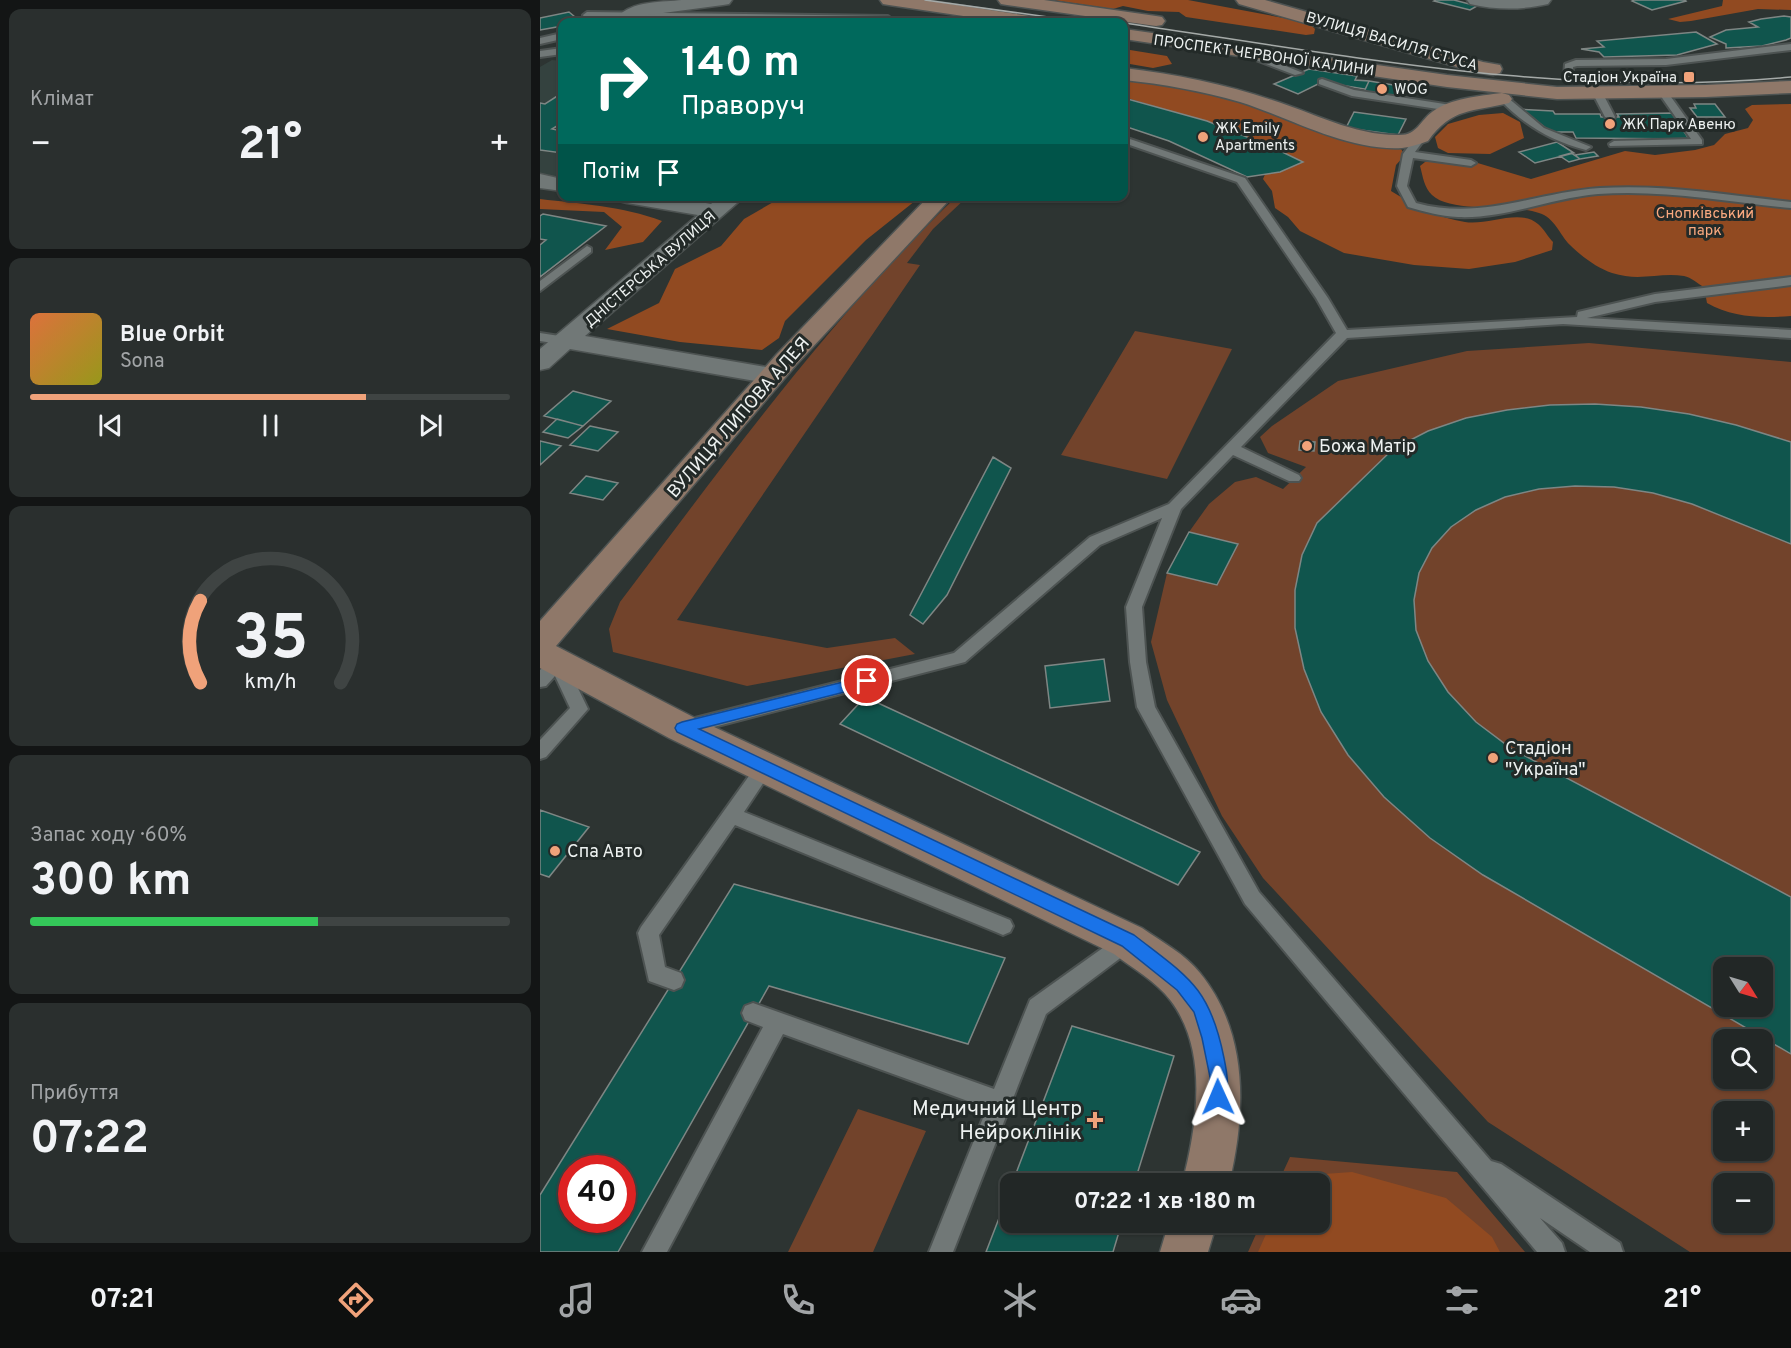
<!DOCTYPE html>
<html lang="uk">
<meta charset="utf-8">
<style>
:root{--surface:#222726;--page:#2a2f2e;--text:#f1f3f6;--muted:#a2a5a7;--line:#3f4443;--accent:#f0a27a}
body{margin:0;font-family:Overpass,sans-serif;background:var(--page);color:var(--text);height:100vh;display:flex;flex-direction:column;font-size:22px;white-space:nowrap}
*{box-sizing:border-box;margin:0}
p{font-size:20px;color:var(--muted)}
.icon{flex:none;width:33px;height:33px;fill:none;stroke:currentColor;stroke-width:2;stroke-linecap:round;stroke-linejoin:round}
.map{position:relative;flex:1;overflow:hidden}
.panel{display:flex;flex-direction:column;gap:9px;padding:9px;background:#131515;width:540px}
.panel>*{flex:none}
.banner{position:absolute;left:18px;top:18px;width:570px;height:183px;border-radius:12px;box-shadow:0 2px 4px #0004,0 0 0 2px var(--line);background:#00695c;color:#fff;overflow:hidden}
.needle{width:39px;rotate:127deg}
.fabs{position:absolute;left:1173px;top:957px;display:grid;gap:12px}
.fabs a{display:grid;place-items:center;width:60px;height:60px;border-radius:12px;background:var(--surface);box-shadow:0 2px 4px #0004,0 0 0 2px var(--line);font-size:30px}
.speed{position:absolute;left:18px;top:1155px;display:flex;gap:12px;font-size:30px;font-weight:700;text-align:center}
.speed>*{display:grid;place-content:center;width:78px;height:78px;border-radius:50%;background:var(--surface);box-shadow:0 2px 4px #0004,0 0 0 2px var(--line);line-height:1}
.speed .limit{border:9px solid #d22;background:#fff;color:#111}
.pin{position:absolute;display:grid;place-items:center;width:51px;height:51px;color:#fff;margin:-26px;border:3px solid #fff;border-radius:50%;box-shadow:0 2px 6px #0007}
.me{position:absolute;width:66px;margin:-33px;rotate:359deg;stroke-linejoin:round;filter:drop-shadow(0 0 4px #0008)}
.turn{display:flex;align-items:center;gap:21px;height:126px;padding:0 24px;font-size:27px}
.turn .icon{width:78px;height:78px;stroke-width:2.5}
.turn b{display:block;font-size:42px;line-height:51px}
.then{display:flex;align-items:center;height:57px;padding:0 24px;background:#0003;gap:12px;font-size:22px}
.big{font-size:45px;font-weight:700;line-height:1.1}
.panel .widget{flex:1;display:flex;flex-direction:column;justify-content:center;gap:9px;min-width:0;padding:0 21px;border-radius:12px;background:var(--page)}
.panel .dial{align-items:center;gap:0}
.dial svg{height:156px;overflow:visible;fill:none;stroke:var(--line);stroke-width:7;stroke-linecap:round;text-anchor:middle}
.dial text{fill:var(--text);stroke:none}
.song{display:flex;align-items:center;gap:18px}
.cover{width:72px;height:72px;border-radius:9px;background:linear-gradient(135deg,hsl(20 70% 55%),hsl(60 70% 35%))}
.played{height:6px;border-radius:3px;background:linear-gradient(90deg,var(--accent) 70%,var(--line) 70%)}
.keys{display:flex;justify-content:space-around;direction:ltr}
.heat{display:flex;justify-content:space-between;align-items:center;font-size:33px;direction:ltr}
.charge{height:9px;border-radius:4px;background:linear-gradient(90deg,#34c759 60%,var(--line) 0)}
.trip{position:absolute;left:460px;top:1173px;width:330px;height:60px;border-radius:12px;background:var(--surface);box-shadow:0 2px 4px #0004,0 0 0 2px var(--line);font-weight:700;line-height:60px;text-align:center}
.dock{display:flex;height:96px;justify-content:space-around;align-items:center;background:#0e100f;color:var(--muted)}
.dock .icon{width:42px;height:42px}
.dock .current{color:var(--accent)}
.dock b{font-size:27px;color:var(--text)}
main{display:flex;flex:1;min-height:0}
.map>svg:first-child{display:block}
</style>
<main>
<section class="panel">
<div class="widget"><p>Клімат</p>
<div class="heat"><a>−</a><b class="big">21°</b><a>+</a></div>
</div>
<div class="widget">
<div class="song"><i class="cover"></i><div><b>Blue Orbit</b><p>Sona</p></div></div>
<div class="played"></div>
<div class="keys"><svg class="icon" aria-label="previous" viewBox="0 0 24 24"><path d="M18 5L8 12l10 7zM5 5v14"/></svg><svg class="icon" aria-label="pause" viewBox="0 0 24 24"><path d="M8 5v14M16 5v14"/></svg><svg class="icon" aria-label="next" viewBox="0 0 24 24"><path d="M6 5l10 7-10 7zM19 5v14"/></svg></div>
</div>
<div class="widget dial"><svg viewBox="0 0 100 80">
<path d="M14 69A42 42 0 1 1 86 69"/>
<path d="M14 69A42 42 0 0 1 14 27" stroke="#f0a27a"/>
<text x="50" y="56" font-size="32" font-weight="700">35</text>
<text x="50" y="72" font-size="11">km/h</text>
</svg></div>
<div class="widget"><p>Запас ходу · 60%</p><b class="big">300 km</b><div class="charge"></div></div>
<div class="widget"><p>Прибуття</p><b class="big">07:22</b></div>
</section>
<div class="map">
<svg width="1251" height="1252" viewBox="0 0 1251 1252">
<rect width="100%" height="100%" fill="#2d3432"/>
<!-- built -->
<path fill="#34423f" d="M12 60 22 61V180L0 177V67Z"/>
<!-- green -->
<path fill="#72432b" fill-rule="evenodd" d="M416 197H427L393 229 367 263 380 265 137 620 287 648 355 638 375 654 207 686 73 652 69 629 80 602C186 462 289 319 416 197Z
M595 331 692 349 627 479 521 455Z
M1049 343 1251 362V1252H1150L948 1122 723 878 682 816 627 700 611 642 627 573 649 532 669 504 695 482 716 477 743 489 766 467 728 453 720 437 732 426 798 381 927 351ZM1184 968H1222V1006H1184ZM1184 1040H1222V1078H1184ZM1184 1112H1222V1150H1184ZM1184 1184H1222V1222H1184Z
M318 1109 386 1131 333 1252H248Z
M750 1157 917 1172 985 1252H708L721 1223 780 1222V1184L738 1183Z"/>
<!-- forest -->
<path fill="#914a21" d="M512 0H648L749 19 771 25 775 29 774 34 766 35 646 17 639 12 608 11 583 6 573 9Z
M1183 0H1251V10L1218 9 1151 21 1140 22 1128 19 1182 6Z
M584 49 627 56 632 64 613 68 584 63Z
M584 76 642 84 854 146 861 149 865 155 856 165 851 191C874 205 898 218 925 222 947 226 980 208 998 224 1004 229 1008 237 1013 242L1012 250 975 262 929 269 874 265 804 253 760 231 748 217 735 208 732 191 723 179 727 170 640 114 584 97Z
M1251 104V316C1222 318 1193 318 1167 303L1164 287C1158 284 1151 277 1144 276 1119 272 1100 282 1072 273 1057 268 1041 256 1030 245 1019 234 1015 218 999 213 972 203 912 214 892 195 884 187 883 177 880 166L885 162 904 158H921L991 179 1085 151 1115 155 1155 150 1174 145 1185 134 1208 128 1213 120 1205 109 1212 105Z
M963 113 980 122 984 138 950 154 908 153 898 148 895 137 908 124 939 115Z
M242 197H380L326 240 245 321 239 338 222 350 140 342 67 329 119 303 135 269 181 246 204 219Z
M0 199C42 204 82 206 122 221L103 242 65 250 82 227 64 212 0 209Z
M812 1172 906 1198 952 1237 960 1252H718L731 1223 780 1222V1184L761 1183 770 1175Z"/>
<!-- building -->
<path fill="#10554d" stroke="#7e8684" stroke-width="1.5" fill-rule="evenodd" d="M896 0H914L937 6 930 10 894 1Z
M1094 0H1145L1146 1 1112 10 1092 1Z
M29 12 41 22H22V26L0 30V18Z
M1244 16 1251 17V38L1246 40 1222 46 1186 48V44L1170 37 1186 30 1218 27 1209 22 1221 19Z
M1156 32 1177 44 1137 55 1064 57 1059 52 1041 49 1064 47 1057 41Z
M769 69 817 76 815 80 829 81 824 92 825 89 782 82 758 94 734 84Z
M829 81 860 86 854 96 824 92Z
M22 93V123L12 129 22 131V153L0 150V103L5 104Z
M584 98 667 121 732 147 763 162 740 172 707 177 629 141 584 126Z
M1154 104H1175L1185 117H1157L1150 108H1156Z
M977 109 1013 111 1015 114H1060L1061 117H1079L1077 114 1132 113 1149 139 1036 138 1033 132H1011L986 113H979Z
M814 112 866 119 858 135 806 128Z
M1017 142 1034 153 995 163 979 152Z
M1054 152 1058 156 1040 159 1035 155Z
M1031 153 1040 159 1029 162 1020 156Z
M3 214 66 226 0 277V245L6 240 0 239V216Z
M33 391 71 401 43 426 4 416Z
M1055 404 1101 407 1149 414 1196 425 1251 442V544L1152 504 1113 493 1074 487 1035 486 999 489 965 497 936 510 911 527 892 548 879 573 874 600 876 630 888 661 908 692 936 722 972 749 1251 897V1054L943 875 890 838 844 797 808 755 781 712 764 669 755 628V590L762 555 777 523 853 449 888 431 926 418 967 410 1010 405ZM1184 968H1222V1006H1184Z
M17 419 43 426 28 438 3 432Z
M50 426 78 432 58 451 30 445Z
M0 441 21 446 0 465Z
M760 441 775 442 774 451 759 450Z
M453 457 471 468 407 595 383 624 370 615Z
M46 476 78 483 63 500 30 493Z
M649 532 698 544 677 585 627 573Z
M564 659 570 701 510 708 505 666Z
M325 697 660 852 638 885 300 724Z
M0 810 49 827 9 877 0 874Z
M194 884 465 958 428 1044 229 986 78 1252H0V1195ZM32 1168H82V1220H32Z
M532 1026 634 1056 594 1184H472Z
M471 1187V1222H582L573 1252H446Z"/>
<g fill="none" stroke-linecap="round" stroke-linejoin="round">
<!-- lane casing -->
<g stroke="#4d5352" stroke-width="4">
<path id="lane" d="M47 12 348 16 352 19 348 22 44 17 43 15Z
M22 33V39L0 44V38Z
M1251 44V50L1126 65 1037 66 1033 67 1032 79 1024 77 1025 64 1036 60 1126 59Z
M22 48V54L0 57V51Z
M700 50H706L763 73 755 75 700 54Z
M782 79 814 90 911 105 916 108 911 111 812 96 779 84V80Z
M1123 89 1126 90 1162 140V144L1070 146 1069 144 1074 141 1151 139 1118 92Z
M1054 90 1062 92 1075 117 1074 119 1065 117 1052 92Z
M961 97H967L1004 128 1051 147 1046 150C1011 141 986 126 961 101Z
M881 134 886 137 875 152 931 160 936 163 931 166 873 158 867 186 876 203C942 221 996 192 1060 188 1124 184 1188 195 1251 202V208C1188 202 1122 189 1058 194 1011 198 965 219 918 217 900 216 885 212 868 207L857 186 863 154 877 135Z
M584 137 705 178 788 298 807 330 1037 317 1038 312 1115 294 1251 277V285L1115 302 1047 318 1251 330V338L1023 324 807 338 701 447 759 475 761 478 759 481H749L693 455 641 509 602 607 606 662 615 707 719 892 951 1161 961 1164 1080 1243 1083 1252H1050L1000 1218 1022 1243 1025 1252H997L705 904 597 707 590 662 586 607 622 518 560 545 425 662 143 735 137 733 134 728 137 723 143 721 414 653 550 537 629 504 796 333 776 298 697 182 584 143Z
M47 246 51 248V252L0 291V281Z
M0 333 26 337 32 341 26 345 0 341Z
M18 657 24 659 48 709 6 757 0 759V740L30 708 15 676 6 686 0 687V670L12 659Z
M225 760 231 762 234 767 204 812 470 920 473 926 470 932 463 935 456 932 195 825 119 935 125 967 141 973 144 980 141 987 134 990 109 981 98 933 101 927 219 762Z
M588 932 595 935 598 941 595 947 506 1014 413 1252H389L447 1108 243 1034 127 1252H102L223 1027 205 1020 202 1013 205 1006 213 1003 454 1089 490 1000 581 935Z"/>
</g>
<!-- street casing -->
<g stroke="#4d5352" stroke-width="3">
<path id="street" d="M142 0H192L189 4 183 5 108 15 87 22 81 21 78 17C90 1 124 2 142 0Z
M927 0H1011L1008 4C982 10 956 10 930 4Z
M0 174 22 179V191L0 188Z
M76 196H127L171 204 180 196H205L45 336 232 368 241 370 245 376 241 382 232 384 30 349 9 368 0 370V349L158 215 87 203 79 201Z"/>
</g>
<!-- secondary casing -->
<g stroke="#4d5352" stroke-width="3">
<path id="secondary" d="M340 0H384L496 17 502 18 505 22H464L349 5 343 4Z
M458 0H504L616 16 622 17 625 21 622 25 616 26 467 5 461 4Z
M696 0H725L943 62 960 65 962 69 960 73 953 75 935 72 699 4Z
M584 29 907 75 1017 87 1166 85 1251 81V93L1166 97 1017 99 907 87 584 39Z
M584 68C635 74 684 84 732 100 774 113 815 136 860 135 877 135 880 121 892 112 911 98 939 96 962 93L969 95 972 99 969 103C933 112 912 107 888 141 880 144 870 147 862 148 806 151 751 118 700 102 662 91 623 84 584 80Z
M389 196H413L256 365 16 646 155 718 602 928C622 942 645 954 660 973 709 1033 706 1113 689 1184H642C657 1126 669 1052 631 1001 616 981 592 968 574 954L129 738 0 668V621L237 354Z
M629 1222H677L668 1252H620Z"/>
</g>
<!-- lane -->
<use href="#lane" fill="#717877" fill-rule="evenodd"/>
<!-- street -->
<use href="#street" fill="#717877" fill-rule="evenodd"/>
<!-- secondary -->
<use href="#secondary" fill="#8f7869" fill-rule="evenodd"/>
<!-- tram -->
<path stroke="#a5aaa8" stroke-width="1.5" d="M385 0 544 22
M536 17 578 22
M584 23C805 55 1027 99 1251 77"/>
</g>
<!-- route -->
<path fill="#1a73e8" stroke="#114b97" stroke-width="1.5" d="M327 676 332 677 334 681 332 685 159 729 594 935C648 977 670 987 684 1058 687 1073 690 1088 684 1103L678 1106 671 1103 668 1097 670 1077 662 1038 654 1012 637 990 582 946 137 732 135 728 137 724 142 722Z"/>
<!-- markers -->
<g fill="#f0a27a" stroke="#232a28" stroke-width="2">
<rect x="1143" y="71" width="12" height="12" rx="3"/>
<circle cx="842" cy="89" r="6"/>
<circle cx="1070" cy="124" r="6"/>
<circle cx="663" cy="137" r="6"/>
<circle cx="767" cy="446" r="6"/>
<circle cx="953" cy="758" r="6"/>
<circle cx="15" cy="851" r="6"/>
<path d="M552 1111h6v6h6v6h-6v6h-6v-6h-6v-6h6z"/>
</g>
<g text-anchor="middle" stroke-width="6" stroke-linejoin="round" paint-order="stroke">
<!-- far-street labels -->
<g font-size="15" fill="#edf1f0" stroke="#232a28">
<text transform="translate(852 41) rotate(16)" y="5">ВУЛИЦЯ ВАСИЛЯ СТУСА</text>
<text transform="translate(724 55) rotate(8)" y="5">ПРОСПЕКТ ЧЕРВОНОЇ КАЛИНИ</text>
<text transform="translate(110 269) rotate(-41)" y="5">ДНІСТЕРСЬКА ВУЛИЦЯ</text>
</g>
<!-- far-poi labels -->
<g font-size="15" fill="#edf1f0" stroke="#232a28" text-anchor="start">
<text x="1137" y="82" text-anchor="end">Стадіон Україна</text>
<text x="854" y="94">WOG</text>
<text x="1082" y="129">ЖК Парк Авеню</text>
<text x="675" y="133">ЖК Emily<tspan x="675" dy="17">Apartments</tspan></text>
</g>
<!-- far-park labels -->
<g font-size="15" fill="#faa97f" stroke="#232a28">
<text x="1165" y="218">Снопківський<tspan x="1165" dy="17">парк</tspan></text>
</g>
<!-- street labels -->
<g font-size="18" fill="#edf1f0" stroke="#232a28">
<text transform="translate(198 417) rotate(-49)" y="6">ВУЛИЦЯ ЛИПОВА АЛЕЯ</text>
</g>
<!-- poi labels -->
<g font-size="18" fill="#edf1f0" stroke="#232a28" text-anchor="start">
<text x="779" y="452">Божа Матір</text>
<text x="965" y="754">Стадіон<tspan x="965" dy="21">"Україна"</tspan></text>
<text x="27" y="857">Спа Авто</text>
</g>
<!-- near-poi labels -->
<g font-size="21" fill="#edf1f0" stroke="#232a28" text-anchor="end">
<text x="542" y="1115">Медичний Центр<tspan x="542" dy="24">Нейроклінік</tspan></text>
</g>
</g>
</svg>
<div class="fabs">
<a><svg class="needle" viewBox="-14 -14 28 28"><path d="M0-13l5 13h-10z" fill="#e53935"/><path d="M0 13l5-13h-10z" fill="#a2a5a7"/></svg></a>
<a><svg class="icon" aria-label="search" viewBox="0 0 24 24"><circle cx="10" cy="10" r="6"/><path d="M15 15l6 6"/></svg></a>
<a>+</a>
<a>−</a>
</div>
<div class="speed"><div class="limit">40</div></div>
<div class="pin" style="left:327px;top:681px;background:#d93025"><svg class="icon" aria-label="arrive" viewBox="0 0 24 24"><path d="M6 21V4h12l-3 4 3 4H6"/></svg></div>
<svg class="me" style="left:678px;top:1097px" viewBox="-20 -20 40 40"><path d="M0-17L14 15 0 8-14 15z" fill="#1a73e8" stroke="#fff" stroke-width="4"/></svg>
<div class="trip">07:22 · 1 хв · 180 m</div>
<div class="banner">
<div class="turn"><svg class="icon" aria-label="right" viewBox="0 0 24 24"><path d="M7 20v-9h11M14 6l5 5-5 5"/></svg><div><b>140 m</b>Праворуч</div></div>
<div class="then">Потім<svg class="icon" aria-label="arrive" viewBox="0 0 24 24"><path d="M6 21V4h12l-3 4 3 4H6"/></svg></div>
</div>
</div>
</main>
<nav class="dock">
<b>07:21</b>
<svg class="icon current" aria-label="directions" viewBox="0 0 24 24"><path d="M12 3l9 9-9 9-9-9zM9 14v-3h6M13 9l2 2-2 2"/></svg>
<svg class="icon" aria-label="music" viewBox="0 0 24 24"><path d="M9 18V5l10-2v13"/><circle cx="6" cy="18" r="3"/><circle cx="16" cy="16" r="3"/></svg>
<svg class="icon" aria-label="phone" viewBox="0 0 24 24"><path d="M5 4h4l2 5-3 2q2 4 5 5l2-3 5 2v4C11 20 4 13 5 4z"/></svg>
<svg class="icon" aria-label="climate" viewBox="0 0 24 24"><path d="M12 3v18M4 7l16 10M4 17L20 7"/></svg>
<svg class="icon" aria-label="car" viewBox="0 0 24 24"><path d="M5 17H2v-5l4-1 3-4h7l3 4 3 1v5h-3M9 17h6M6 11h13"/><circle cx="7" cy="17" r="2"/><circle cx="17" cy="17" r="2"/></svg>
<svg class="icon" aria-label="filters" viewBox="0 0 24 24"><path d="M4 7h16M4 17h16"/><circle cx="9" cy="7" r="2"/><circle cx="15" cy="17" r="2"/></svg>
<b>21°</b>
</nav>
